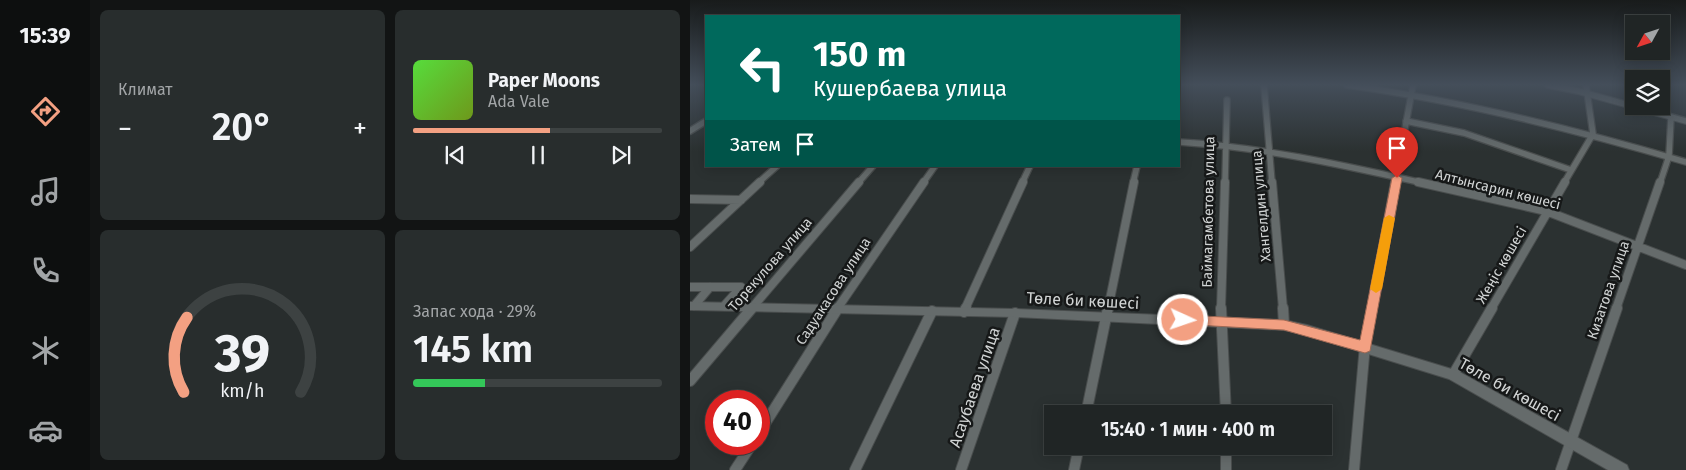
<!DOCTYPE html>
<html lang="ru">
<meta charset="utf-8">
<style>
:root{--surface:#202525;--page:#282d2d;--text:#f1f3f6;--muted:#a2a5a7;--line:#3d4242;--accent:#f3a082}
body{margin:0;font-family:"Fira Sans",sans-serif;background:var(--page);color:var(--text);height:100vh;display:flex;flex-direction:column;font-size:19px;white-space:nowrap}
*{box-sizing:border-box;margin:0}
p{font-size:16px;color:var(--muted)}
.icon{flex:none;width:28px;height:28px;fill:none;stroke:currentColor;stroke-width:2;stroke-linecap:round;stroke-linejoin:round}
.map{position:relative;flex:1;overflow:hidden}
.panel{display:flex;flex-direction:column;gap:10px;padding:10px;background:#121414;width:600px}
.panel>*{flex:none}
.guide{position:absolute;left:15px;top:15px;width:475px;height:152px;border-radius:0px;box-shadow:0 2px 12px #0003,0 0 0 1px var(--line);background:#00695c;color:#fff;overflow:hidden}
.needle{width:32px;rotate:230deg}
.tools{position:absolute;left:935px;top:15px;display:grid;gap:10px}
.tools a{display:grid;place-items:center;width:45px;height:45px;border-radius:0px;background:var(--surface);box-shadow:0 2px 12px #0003,0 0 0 1px var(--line);font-size:25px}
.speed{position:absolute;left:15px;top:390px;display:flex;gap:10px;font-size:25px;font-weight:700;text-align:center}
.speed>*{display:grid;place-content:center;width:65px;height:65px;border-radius:50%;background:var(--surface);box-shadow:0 2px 12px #0003,0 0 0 1px var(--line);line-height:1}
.speed .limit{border:8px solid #d22;background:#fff;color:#111}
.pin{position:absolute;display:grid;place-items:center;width:42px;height:42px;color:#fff;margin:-51px -21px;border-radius:50% 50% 50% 0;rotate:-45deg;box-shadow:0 0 5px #0007}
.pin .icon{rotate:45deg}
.me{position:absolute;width:55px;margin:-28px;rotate:93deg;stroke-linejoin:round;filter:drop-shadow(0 0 4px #0008)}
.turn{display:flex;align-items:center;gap:18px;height:105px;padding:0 25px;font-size:22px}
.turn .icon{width:65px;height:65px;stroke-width:2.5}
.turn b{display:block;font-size:35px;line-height:42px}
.then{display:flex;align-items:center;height:48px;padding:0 25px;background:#0003;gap:10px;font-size:19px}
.big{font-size:38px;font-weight:600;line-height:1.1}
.panel .card{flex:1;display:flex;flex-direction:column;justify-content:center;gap:8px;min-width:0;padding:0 18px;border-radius:8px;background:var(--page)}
.panel .dial{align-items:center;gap:0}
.dial svg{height:130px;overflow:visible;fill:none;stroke:var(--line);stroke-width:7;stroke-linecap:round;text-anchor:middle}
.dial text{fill:var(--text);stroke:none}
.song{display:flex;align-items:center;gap:15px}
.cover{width:60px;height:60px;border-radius:8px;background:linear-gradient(135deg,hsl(110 70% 55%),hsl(80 70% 35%))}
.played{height:5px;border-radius:2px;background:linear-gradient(90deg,var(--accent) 55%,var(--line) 55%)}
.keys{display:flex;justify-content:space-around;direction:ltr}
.heat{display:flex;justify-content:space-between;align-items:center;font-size:28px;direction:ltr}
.charge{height:8px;border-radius:4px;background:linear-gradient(90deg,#34c759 29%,var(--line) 0)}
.panel .tiles{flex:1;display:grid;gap:10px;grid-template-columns:repeat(2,1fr)}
.trip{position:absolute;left:354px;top:405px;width:288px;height:50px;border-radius:0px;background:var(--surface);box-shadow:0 2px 12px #0003,0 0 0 1px var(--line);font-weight:600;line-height:50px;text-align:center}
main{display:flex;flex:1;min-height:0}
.menu{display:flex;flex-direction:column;width:90px;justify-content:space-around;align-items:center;background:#0d0f0f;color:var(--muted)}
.menu .icon{width:35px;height:35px}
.menu .on{color:var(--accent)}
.menu b{font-size:22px;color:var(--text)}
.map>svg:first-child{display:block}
</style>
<main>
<nav class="menu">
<b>15:39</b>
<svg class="icon on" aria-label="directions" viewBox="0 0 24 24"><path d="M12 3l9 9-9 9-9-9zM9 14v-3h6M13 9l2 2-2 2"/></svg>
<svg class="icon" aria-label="music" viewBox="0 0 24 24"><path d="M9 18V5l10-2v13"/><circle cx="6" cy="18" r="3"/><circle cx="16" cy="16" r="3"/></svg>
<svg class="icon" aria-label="phone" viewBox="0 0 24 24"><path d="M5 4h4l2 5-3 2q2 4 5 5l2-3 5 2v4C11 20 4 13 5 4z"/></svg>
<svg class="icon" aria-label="climate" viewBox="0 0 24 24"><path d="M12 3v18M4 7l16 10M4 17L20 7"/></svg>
<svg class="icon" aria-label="car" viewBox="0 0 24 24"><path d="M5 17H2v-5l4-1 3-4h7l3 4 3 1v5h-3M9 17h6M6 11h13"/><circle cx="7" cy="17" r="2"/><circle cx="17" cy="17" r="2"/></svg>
</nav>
<section class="panel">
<div class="tiles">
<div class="card"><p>Климат</p>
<div class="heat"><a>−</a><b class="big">20°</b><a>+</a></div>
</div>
<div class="card">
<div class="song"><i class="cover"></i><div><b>Paper Moons</b><p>Ada Vale</p></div></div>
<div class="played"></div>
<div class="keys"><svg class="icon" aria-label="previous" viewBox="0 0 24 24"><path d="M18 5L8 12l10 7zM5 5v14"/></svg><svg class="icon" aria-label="pause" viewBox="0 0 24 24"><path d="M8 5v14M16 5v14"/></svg><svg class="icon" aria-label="next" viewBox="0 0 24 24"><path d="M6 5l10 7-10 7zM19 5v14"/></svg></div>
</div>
<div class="card dial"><svg viewBox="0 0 100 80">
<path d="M14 69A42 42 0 1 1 86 69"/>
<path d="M14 69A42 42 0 0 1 16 23" stroke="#f3a082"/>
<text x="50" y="56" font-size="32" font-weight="700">39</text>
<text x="50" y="72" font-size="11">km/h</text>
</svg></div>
<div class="card"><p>Запас хода · 29%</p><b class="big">145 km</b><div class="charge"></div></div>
</div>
</section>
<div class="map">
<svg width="996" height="470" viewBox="0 0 996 470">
<rect width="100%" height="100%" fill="#2b3131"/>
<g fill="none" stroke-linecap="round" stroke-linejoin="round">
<!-- minor-far2 casing -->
<g stroke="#494d4d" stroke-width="8">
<path id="minor-far2" d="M574 85 582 183
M657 85C772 101 884 129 996 162
M858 85 888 91 996 121
M716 121 774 133 881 170
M0 131 16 121
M489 142C572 147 652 165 733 183
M68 183 87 166
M168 183 183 166
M233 183 245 166
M332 183 340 166
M443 183 447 166
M535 183 537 100
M705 183 723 85
M874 183 903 134 896 85
M970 183 979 156 981 117"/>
</g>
<!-- minor-far1 casing -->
<g stroke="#494d4d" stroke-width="10">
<path id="minor-far1" d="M582 182 593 309
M728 182 856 211 996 265
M0 199 51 200
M0 247 70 182
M0 287H51L34 306
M4 306 20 287
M61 309 169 182
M147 309 234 182
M275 309 333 182
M418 309 444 182
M531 309 535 182
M682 309 705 182
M801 309 875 182
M926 309 970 182"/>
</g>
<!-- minor casing -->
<g stroke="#494d4d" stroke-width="12">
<path id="minor" d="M531 308 536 414
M593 308 594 325
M274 312 276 308
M763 375 802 308
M0 381 62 308
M396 414 418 308
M69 433 148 308
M536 446V470
M45 470 62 444
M165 470 242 311
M271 470 325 313
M384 470 389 446
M664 470 675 345 682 308
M871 470 927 308"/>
</g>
<!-- tertiary casing -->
<g stroke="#494d4d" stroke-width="2">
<path id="tertiary" d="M0 302 325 309 594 320 617 325 768 371 937 465 939 470H918L759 379 617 335 594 330 325 317 0 310Z"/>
</g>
<!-- minor-far2 -->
<use href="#minor-far2" stroke="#656b6b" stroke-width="5.5"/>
<!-- minor-far1 -->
<use href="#minor-far1" stroke="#656b6b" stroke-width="8"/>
<!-- minor -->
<use href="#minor" stroke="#656b6b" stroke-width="10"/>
<!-- tertiary -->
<use href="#tertiary" fill="#656b6b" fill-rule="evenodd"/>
</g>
<!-- wall -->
<path fill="#0f4e39" d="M16 86V95L12 89Z"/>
<!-- sky -->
<linearGradient id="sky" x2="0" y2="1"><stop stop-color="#181b1b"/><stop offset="0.56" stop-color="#444e5a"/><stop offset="1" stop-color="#444e5a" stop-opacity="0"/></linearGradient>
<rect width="996" height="151" fill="url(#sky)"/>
<!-- route -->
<path fill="#f3a082" stroke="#9e6854" d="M707 175 712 178 680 351 675 353 594 330 488 324 486 320 493 315 594 320 670 340 702 178Z"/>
<!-- slow -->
<path fill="#f59e0b" d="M699 215 705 218 692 289 686 293 680 289 694 218Z"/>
<g text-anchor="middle" stroke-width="5" stroke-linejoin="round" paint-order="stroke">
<!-- street labels -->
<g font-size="14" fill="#d1d4d4" stroke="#161818">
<text transform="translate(808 189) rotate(14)" y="5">Алтынсарин көшесі</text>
<text transform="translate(571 206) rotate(-95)" y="5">Хангелдин улица</text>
<text transform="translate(518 212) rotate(-89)" y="5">Баймагамбетова улица</text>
<text transform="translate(80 264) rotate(-49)" y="5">Торекулова улица</text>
<text transform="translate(811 265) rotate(-60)" y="5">Жеңіс көшесі</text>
<text transform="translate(918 290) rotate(-71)" y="5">Кизатова улица</text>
<text transform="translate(143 291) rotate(-57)" y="5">Садуакасова улица</text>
</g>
<!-- near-street labels -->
<g font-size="16" fill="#d1d4d4" stroke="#161818">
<text transform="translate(393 300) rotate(3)" y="6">Төле би көшесі</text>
<text transform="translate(284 387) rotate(-71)" y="6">Асаубаева улица</text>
<text transform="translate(820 389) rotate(29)" y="6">Төле би көшесі</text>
</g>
</g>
</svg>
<div class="tools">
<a><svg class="needle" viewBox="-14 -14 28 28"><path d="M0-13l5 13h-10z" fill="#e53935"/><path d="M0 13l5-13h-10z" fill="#a2a5a7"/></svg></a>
<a><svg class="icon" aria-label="layers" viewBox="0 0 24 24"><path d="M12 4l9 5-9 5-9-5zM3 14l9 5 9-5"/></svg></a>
</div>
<div class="speed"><div class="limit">40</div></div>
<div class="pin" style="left:707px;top:178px;background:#d93025"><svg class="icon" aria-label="arrive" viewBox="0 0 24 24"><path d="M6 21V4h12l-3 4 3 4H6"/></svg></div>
<svg class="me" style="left:493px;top:320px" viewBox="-20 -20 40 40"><circle r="17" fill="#f3a082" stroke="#fff" stroke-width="3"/><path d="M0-11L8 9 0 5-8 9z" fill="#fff"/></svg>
<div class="trip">15:40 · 1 мин · 400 m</div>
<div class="guide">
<div class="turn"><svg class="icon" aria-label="left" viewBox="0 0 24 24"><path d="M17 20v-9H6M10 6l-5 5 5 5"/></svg><div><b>150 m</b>Кушербаева улица</div></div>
<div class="then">Затем<svg class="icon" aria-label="arrive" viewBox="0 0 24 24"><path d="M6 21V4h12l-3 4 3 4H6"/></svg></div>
</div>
</div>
</main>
